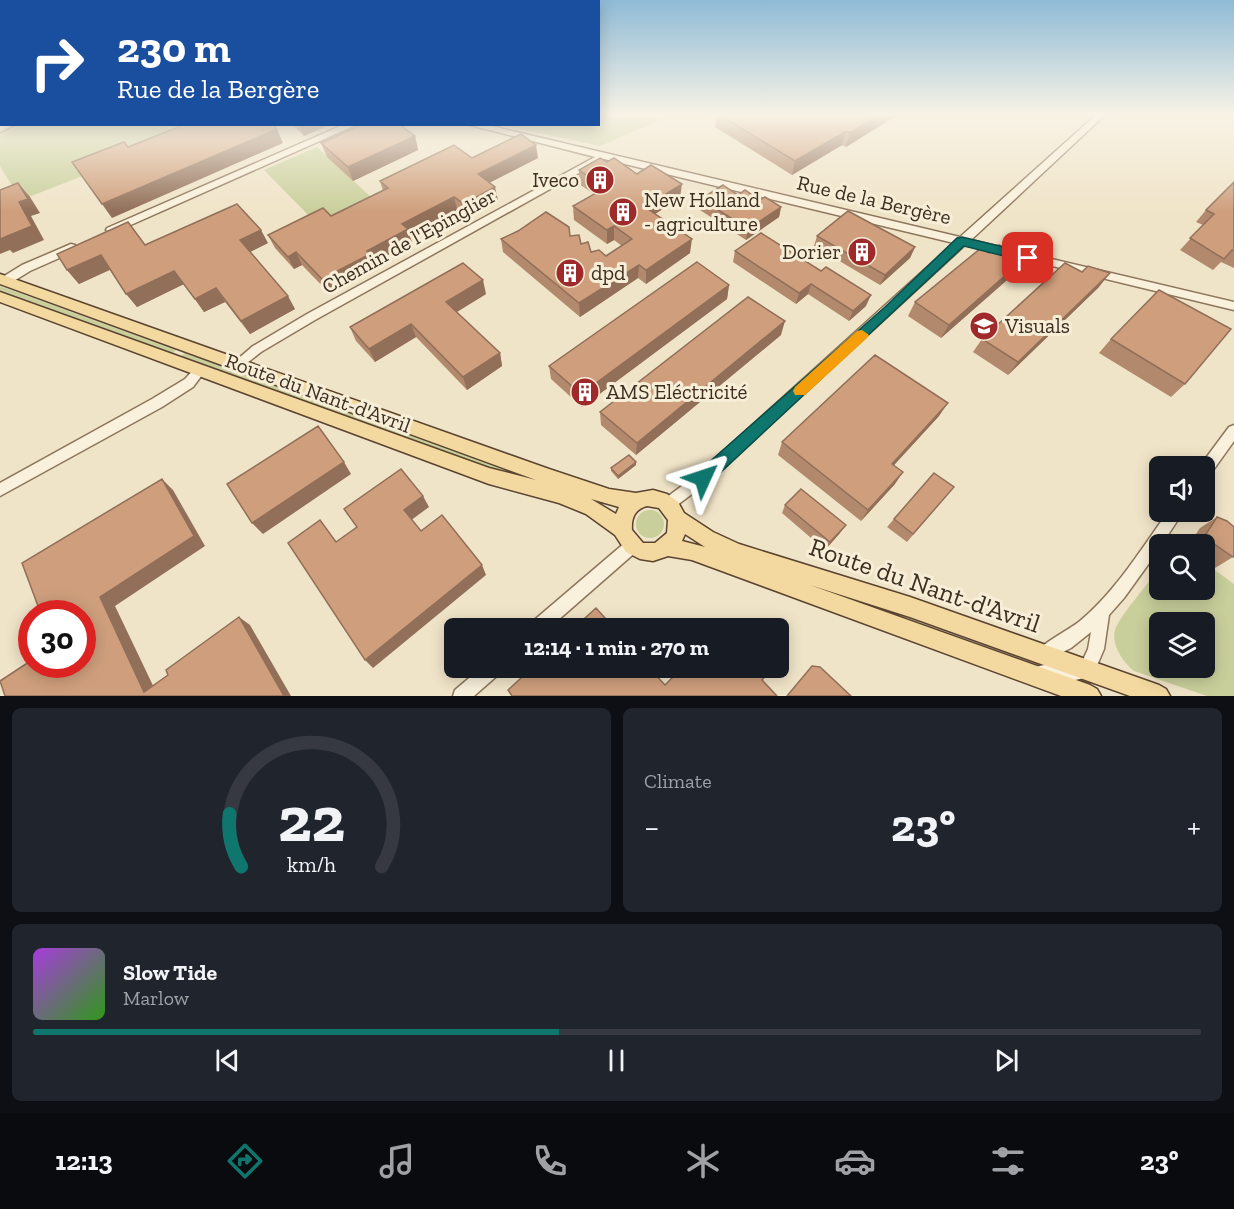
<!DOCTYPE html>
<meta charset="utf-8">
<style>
:root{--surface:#171b24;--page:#20242c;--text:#f1f3f6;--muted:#9ea1a6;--line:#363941;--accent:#0f766e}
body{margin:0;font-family:"Zilla Slab",serif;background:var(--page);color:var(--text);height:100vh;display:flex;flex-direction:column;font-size:22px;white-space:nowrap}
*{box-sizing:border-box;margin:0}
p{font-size:20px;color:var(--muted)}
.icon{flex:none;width:33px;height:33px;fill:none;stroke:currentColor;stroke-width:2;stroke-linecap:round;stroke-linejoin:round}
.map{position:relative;height:696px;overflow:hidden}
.sheet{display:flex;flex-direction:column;gap:12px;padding:12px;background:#0d0f14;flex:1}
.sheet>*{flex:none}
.hud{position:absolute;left:0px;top:0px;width:600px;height:126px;box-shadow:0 3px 15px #0003;background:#1a4fa0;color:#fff;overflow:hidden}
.controls{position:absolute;left:1149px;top:456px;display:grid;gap:12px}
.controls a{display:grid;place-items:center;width:66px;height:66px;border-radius:9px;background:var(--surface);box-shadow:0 3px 15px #0003;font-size:30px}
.speed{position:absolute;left:18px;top:600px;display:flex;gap:12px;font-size:30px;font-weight:700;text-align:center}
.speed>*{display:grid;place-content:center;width:78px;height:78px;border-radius:50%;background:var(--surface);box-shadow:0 3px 15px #0003;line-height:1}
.speed .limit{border:9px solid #d22;background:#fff;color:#111}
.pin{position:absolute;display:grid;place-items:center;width:51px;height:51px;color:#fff;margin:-26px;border-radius:12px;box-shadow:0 3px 9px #0006}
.me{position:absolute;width:66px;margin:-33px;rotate:48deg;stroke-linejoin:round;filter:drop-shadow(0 0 4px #0008)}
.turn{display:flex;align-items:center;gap:21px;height:126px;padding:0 18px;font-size:27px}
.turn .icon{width:78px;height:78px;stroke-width:2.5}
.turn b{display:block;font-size:42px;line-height:51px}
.big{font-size:45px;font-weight:800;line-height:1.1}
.sheet .tile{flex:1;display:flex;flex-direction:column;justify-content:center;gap:9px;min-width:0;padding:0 21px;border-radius:9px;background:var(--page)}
.sheet .dial{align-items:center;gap:0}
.dial svg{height:156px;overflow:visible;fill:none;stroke:var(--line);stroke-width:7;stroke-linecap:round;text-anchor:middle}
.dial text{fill:var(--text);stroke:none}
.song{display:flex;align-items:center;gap:18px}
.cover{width:72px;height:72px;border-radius:9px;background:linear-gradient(135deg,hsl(280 70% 55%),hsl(110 70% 35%))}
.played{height:6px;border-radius:3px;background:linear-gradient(90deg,var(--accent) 45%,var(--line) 45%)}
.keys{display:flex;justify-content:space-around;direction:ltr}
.heat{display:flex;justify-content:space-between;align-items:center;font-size:33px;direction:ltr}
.sheet .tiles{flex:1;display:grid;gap:12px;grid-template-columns:1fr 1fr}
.tile:last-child{grid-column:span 2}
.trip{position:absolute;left:444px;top:618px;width:345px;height:60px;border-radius:9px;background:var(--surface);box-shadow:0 3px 15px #0003;font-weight:800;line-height:60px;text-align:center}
.tab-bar{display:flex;height:96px;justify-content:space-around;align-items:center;background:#090b0e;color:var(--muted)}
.tab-bar .icon{width:42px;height:42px}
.tab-bar .active{color:var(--accent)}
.tab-bar b{font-size:27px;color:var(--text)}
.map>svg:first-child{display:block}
</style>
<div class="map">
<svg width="1234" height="696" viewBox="0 0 1234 696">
<rect width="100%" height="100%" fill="#f0e4c8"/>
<!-- green -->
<path fill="#c9cf9b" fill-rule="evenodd" d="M599 114H651L660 120 600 146 501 125 598 124Z
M21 124 213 125 21 200 0 166V132Z
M317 147 373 199 319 226 264 170Z
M0 286 176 350 173 353 0 290Z
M184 353 488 463 604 501 600 507 565 492 487 467 182 356Z
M636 524a14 14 0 1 1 28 0a14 14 0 1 1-28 0Z
M1205 563 1234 584V696H1207L1134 671C1123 662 1111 645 1115 630 1120 615 1149 583 1159 569L1160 590H1204ZM1204 622V668H1160V622Z"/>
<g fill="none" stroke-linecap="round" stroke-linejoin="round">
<!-- minor casing -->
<g stroke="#8d765c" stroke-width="3">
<path id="minor" d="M1097 114H1106L971 240 1234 302V310L965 245 708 482 668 512 663 510 661 505 663 500 698 474 954 243 604 159 315 320 261 352 242 367H234L232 364 253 346 307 314 595 157 466 124H483L960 237Z
M3 124H16L0 132V126Z
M345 124H358L115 232 111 233 106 230 107 228Z
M71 244 75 245 76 248 75 251 30 271 9 284 5 285 0 282 1 278 22 265Z
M199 366 203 368 205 371 193 387 162 407 0 496V483L152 399 185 379 195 368Z
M1234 425V441L1209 476 1204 478V466H1200L1229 427Z
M1168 512H1183L1162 544H1160V548L1124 598 1109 615 1104 649 1093 675C1077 681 1052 685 1036 679L1034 673 1036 667C1047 663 1069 664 1082 662L1088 649 1091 632 1071 648 1043 662 1037 660 1035 654C1039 645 1069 630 1080 621 1116 591 1141 549 1168 512Z
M632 539 637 541 639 546 637 551 549 628H530L532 622 627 541Z
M481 668H501L499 674 474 696H453L455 690Z"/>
</g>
<!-- major casing -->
<g stroke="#5b4430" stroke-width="3">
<path id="major" d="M0 274 549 469 609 489 636 493 653 490 667 494 678 502 684 513 713 532 739 544 910 597 1159 685 1166 689 1170 696H1130L910 617 810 585 1090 685 1097 689 1101 696H1061L692 560 668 556 653 561 640 559 626 552 615 535 586 514 559 503 489 484 0 302V292L489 468 536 480 0 284ZM591 499 619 507 616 514ZM647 506 659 508 668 520 667 533 655 543H643L632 530C631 518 635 509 647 506ZM685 534 705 547 682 541Z"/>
</g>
<!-- minor -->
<use href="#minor" fill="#faf1dc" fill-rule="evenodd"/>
<!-- major -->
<use href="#major" fill="#f3d9a0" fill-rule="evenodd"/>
</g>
<!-- wall -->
<path fill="#b2896c" d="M717 114H899L846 147 842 145 792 175 715 127Z
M292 124H331L304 136Z
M415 136 418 150 353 181 327 157 321 143Z
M472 158H538L489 183 498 200 466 217 457 210 409 235 412 242 373 263 374 266 328 292 302 265 294 269 275 248 268 235 331 216 383 191 380 181Z
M607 162 637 174 680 198 655 214 690 253 646 284 638 278 580 317 503 252 501 239 570 236 591 252 606 256 622 246 614 240 607 244 574 220 573 206 594 194 579 184V170Z
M1234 182V268L1221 262 1213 270 1180 250 1203 225 1196 222 1206 210Z
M738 195 760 200 781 207 779 217 746 240 700 210 701 199Z
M817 236 915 247 910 258 880 285 814 246Z
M268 243 250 252 295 309 250 334 225 302 204 312 184 284 137 307 110 270 79 284 67 270Z
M735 251 821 271 866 306 849 321 808 294 796 304 733 262Z
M1082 272 1099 287 1008 375 973 352 982 339Z
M1015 273 941 338 908 316 915 302Z
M729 285 727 299 582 407 551 379 549 366Z
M486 294 457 312 500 353 502 366 467 390 416 337 375 362 356 341 350 327Z
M781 335 636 455 601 425 600 412Z
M1111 339 1185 384 1171 397 1099 353Z
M939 416 894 465 895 484 861 521 778 455 782 442Z
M636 465 618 479 611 471V468Z
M954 487 907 542 887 527 894 519Z
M785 505 840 533 825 550 782 513Z
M1217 517 1233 557 1215 568 1204 561V544H1189L1200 528Z"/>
<!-- shaded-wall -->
<path fill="#916f58" d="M881 114H899L846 147 850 133Z
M299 124H331L304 136Z
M277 129 283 143 112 218 102 204Z
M846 131 842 145 792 175 795 161Z
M415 136 418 150 353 181 348 167Z
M536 145 538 158 481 187 478 174Z
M18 183 30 197 40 213 31 216 44 240 13 253 10 250 0 254V238L19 202Z
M682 184 680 198 644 221 645 207Z
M495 187 498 200 466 217 464 204Z
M454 197 457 210 409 235 412 242 373 263 374 266 328 292 322 279 402 224Z
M781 207 779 217 746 240 748 229Z
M614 226V240L607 244V230Z
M261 230 268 243 248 253 240 240Z
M692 239 690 253 646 284V270Z
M915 247 910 258 880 285 885 275Z
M296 252 302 265 294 269 288 257Z
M101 255 111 269 79 284 67 270Z
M1024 259 1015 273 941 338 949 325Z
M639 265 638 278 580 317 579 303Z
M174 271 184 284 137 307 126 294Z
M1110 273 1099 287 1008 375 1018 362Z
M483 280 486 294 450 316 446 302Z
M811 284 808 294 796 304 799 293Z
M729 285 727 299 582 407 581 394Z
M216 288 225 302 204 312 195 299Z
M871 295 866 306 849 321 853 311Z
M288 296 295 309 250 334 241 321Z
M785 321 781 335 636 455 637 443Z
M411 324 416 337 375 362 369 349Z
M500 353 502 366 467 390 463 377Z
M948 403 939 416 884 476 892 464Z
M344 462 351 474 263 534 252 523Z
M636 462V465L618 479V476Z
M903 472 895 484 861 521 868 510Z
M162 479 173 490 205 546 115 606 158 696 144 692 100 597Z
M423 496 429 507 410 521 404 510Z
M846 525 840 533 825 550 830 542Z
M482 565 486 575 373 668 365 660Z
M239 617 250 625 291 696H284Z"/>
<!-- building -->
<path fill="#cf9f7d" stroke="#916f58" stroke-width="1.5" d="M718 114H881L850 133 846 131 795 161Z
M186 124H272L277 129 102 204 72 162 124 142 128 147Z
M363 124H399L415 136 348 167 321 143Z
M521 134 536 145 478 174 495 187 464 204 454 197 402 224 408 229 367 251 370 254 322 279 296 252 288 257 268 235 323 208 331 216 388 188 380 181 454 145 472 158Z
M600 158 607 162 614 158 637 174 651 165 682 184 645 207 692 239 646 270 639 265 579 303 501 239 518 231 546 212 569 227 570 236 579 235 581 244 588 242 591 252 599 250 606 256 632 239 614 226 607 230 573 206 605 188 579 170Z
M1234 182V251L1232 250 1224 259 1190 238 1214 214 1206 210Z
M18 183 28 199 19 202 32 226 0 239V190Z
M723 185 738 195 745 190 760 200 765 197 781 207 748 229 701 199Z
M237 204 261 230 240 240 288 296 241 321 216 288 195 299 174 271 126 294 101 255 67 270 57 254 128 222 145 245Z
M848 211 915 247 885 275 817 236Z
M761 233 821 271 826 267 871 295 853 311 811 284 799 293 735 251Z
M999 245 1024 259 949 325 915 302 981 248 989 253Z
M697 262 729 285 581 394 549 366Z
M463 263 483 280 446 302 500 353 463 377 411 324 369 349 350 327Z
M1065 263 1082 272 1088 266 1110 273 1018 362 982 339Z
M1159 290 1231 329 1185 384 1111 339Z
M748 297 785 321 637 443 600 412Z
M875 355 948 403 892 464 903 472 868 510 782 442Z
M318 426 344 462 252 523 227 484Z
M629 455 636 462 618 476 611 468Z
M401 469 423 496 404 510 421 531 442 515 482 565 365 660 288 543 320 520 336 542 357 527 344 509Z
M934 473 954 487 913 534 894 519Z
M162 479 194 536 100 597 144 692 168 675 166 670 239 617 284 696H5L0 681 32 660V664H82V614H41L22 563Z
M801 489 846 525 830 542 785 505Z
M1217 517 1227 521 1234 527V556L1233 557 1204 537Z
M596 608 614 628H574Z
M812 666 820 667 851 696H787Z
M532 668H649L665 685 682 668H772L762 680 777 696H512L508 690Z"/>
<!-- sky -->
<linearGradient id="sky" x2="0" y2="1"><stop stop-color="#8fbad6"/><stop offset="0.54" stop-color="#f8f3e6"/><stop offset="1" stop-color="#f8f3e6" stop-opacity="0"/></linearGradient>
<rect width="1234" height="212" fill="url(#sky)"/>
<!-- route -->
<path fill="#0f766e" stroke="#0a4d48" stroke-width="1.5" d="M962 237 1028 253 1034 258 1028 262 964 246 708 484 703 486 697 484 695 478 697 473 885 307 957 238Z"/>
<!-- slow -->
<path fill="#f59e0b" d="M862 330 869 335 867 338 805 395H795L793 391 795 387 857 331Z"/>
<!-- icons -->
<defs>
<g id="building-disc" transform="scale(1.5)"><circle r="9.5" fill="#9e2a2b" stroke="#f7eed8"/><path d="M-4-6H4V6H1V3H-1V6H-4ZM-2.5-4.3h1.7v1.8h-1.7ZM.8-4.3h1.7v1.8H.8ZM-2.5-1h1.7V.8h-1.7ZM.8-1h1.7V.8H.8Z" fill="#fff"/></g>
<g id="school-disc" transform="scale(1.5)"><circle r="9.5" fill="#9e2a2b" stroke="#f7eed8"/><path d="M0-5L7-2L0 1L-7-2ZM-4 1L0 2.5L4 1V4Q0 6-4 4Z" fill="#fff"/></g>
</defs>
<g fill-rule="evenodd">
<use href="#building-disc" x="600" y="180"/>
<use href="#building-disc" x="623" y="212"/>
<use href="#building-disc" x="862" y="252"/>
<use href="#building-disc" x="570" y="273"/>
<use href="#school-disc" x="984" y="326"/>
<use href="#building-disc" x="585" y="392"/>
</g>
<g text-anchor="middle" stroke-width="6" stroke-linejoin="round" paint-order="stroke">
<!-- poi labels -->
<g font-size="21" fill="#3d2e20" stroke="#f7eed8" text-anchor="start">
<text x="579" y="187" text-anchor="end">Iveco</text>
<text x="644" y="207">New Holland<tspan x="644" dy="24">- agriculture</tspan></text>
<text x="841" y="259" text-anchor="end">Dorier</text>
<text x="591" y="280">dpd</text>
<text x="1005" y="333">Visuals</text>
<text x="606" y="399">AMS Eléctricité</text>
</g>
<!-- street labels -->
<g font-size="21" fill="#3d2e20" stroke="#f7eed8">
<text transform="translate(874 200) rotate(13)" y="7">Rue de la Bergère</text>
<text transform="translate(409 241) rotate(-29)" y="7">Chemin de l'Epinglier</text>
<text transform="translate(318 393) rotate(20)" y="7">Route du Nant-d'Avril</text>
</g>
<!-- near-street labels -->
<g font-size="26" fill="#3d2e20" stroke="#f7eed8">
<text transform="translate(925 585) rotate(19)" y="9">Route du Nant-d'Avril</text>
</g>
</g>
</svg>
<div class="controls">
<a><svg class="icon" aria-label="sound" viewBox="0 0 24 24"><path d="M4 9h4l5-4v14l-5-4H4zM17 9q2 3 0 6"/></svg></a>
<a><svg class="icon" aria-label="search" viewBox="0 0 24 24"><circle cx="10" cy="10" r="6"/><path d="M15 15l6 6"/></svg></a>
<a><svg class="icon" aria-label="layers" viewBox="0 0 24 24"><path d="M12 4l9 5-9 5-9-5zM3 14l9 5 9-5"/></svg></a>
</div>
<div class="speed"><div class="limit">30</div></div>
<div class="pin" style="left:1028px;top:258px;background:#d93025"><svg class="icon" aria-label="arrive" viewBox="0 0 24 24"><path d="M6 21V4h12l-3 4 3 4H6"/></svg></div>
<svg class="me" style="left:703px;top:478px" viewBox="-20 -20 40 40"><path d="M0-17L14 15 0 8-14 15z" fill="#0f766e" stroke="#fff" stroke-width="4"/></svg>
<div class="trip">12:14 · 1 min · 270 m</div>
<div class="hud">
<div class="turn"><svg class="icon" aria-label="right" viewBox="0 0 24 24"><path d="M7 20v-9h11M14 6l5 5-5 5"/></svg><div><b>230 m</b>Rue de la Bergère</div></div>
</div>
</div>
<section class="sheet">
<div class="tiles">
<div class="tile dial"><svg viewBox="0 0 100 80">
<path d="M14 69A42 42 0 1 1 86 69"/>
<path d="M14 69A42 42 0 0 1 8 42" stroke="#0f766e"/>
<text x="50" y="56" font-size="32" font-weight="700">22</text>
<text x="50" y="72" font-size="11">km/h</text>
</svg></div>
<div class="tile"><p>Climate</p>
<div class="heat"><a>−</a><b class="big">23°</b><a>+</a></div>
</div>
<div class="tile">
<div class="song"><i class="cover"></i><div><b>Slow Tide</b><p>Marlow</p></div></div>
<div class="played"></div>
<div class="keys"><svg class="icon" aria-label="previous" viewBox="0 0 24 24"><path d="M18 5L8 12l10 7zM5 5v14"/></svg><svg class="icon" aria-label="pause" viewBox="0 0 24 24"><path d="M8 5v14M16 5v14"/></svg><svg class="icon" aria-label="next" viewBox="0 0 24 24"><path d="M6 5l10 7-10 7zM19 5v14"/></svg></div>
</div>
</div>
</section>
<nav class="tab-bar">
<b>12:13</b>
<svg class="icon active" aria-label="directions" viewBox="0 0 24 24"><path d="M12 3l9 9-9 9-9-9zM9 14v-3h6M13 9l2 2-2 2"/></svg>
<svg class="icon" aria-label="music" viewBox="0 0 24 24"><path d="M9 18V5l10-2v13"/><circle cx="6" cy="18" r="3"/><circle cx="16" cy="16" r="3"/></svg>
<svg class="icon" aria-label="phone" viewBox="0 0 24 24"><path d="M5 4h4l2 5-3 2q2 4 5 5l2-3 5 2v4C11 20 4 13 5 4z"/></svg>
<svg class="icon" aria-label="climate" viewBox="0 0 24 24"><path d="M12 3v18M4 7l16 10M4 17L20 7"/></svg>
<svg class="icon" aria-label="car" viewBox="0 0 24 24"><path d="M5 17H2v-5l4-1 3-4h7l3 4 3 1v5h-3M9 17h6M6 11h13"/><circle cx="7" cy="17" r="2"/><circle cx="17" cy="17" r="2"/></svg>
<svg class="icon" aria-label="filters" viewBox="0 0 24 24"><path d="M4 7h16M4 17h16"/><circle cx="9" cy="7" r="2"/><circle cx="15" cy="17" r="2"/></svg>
<b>23°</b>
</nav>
